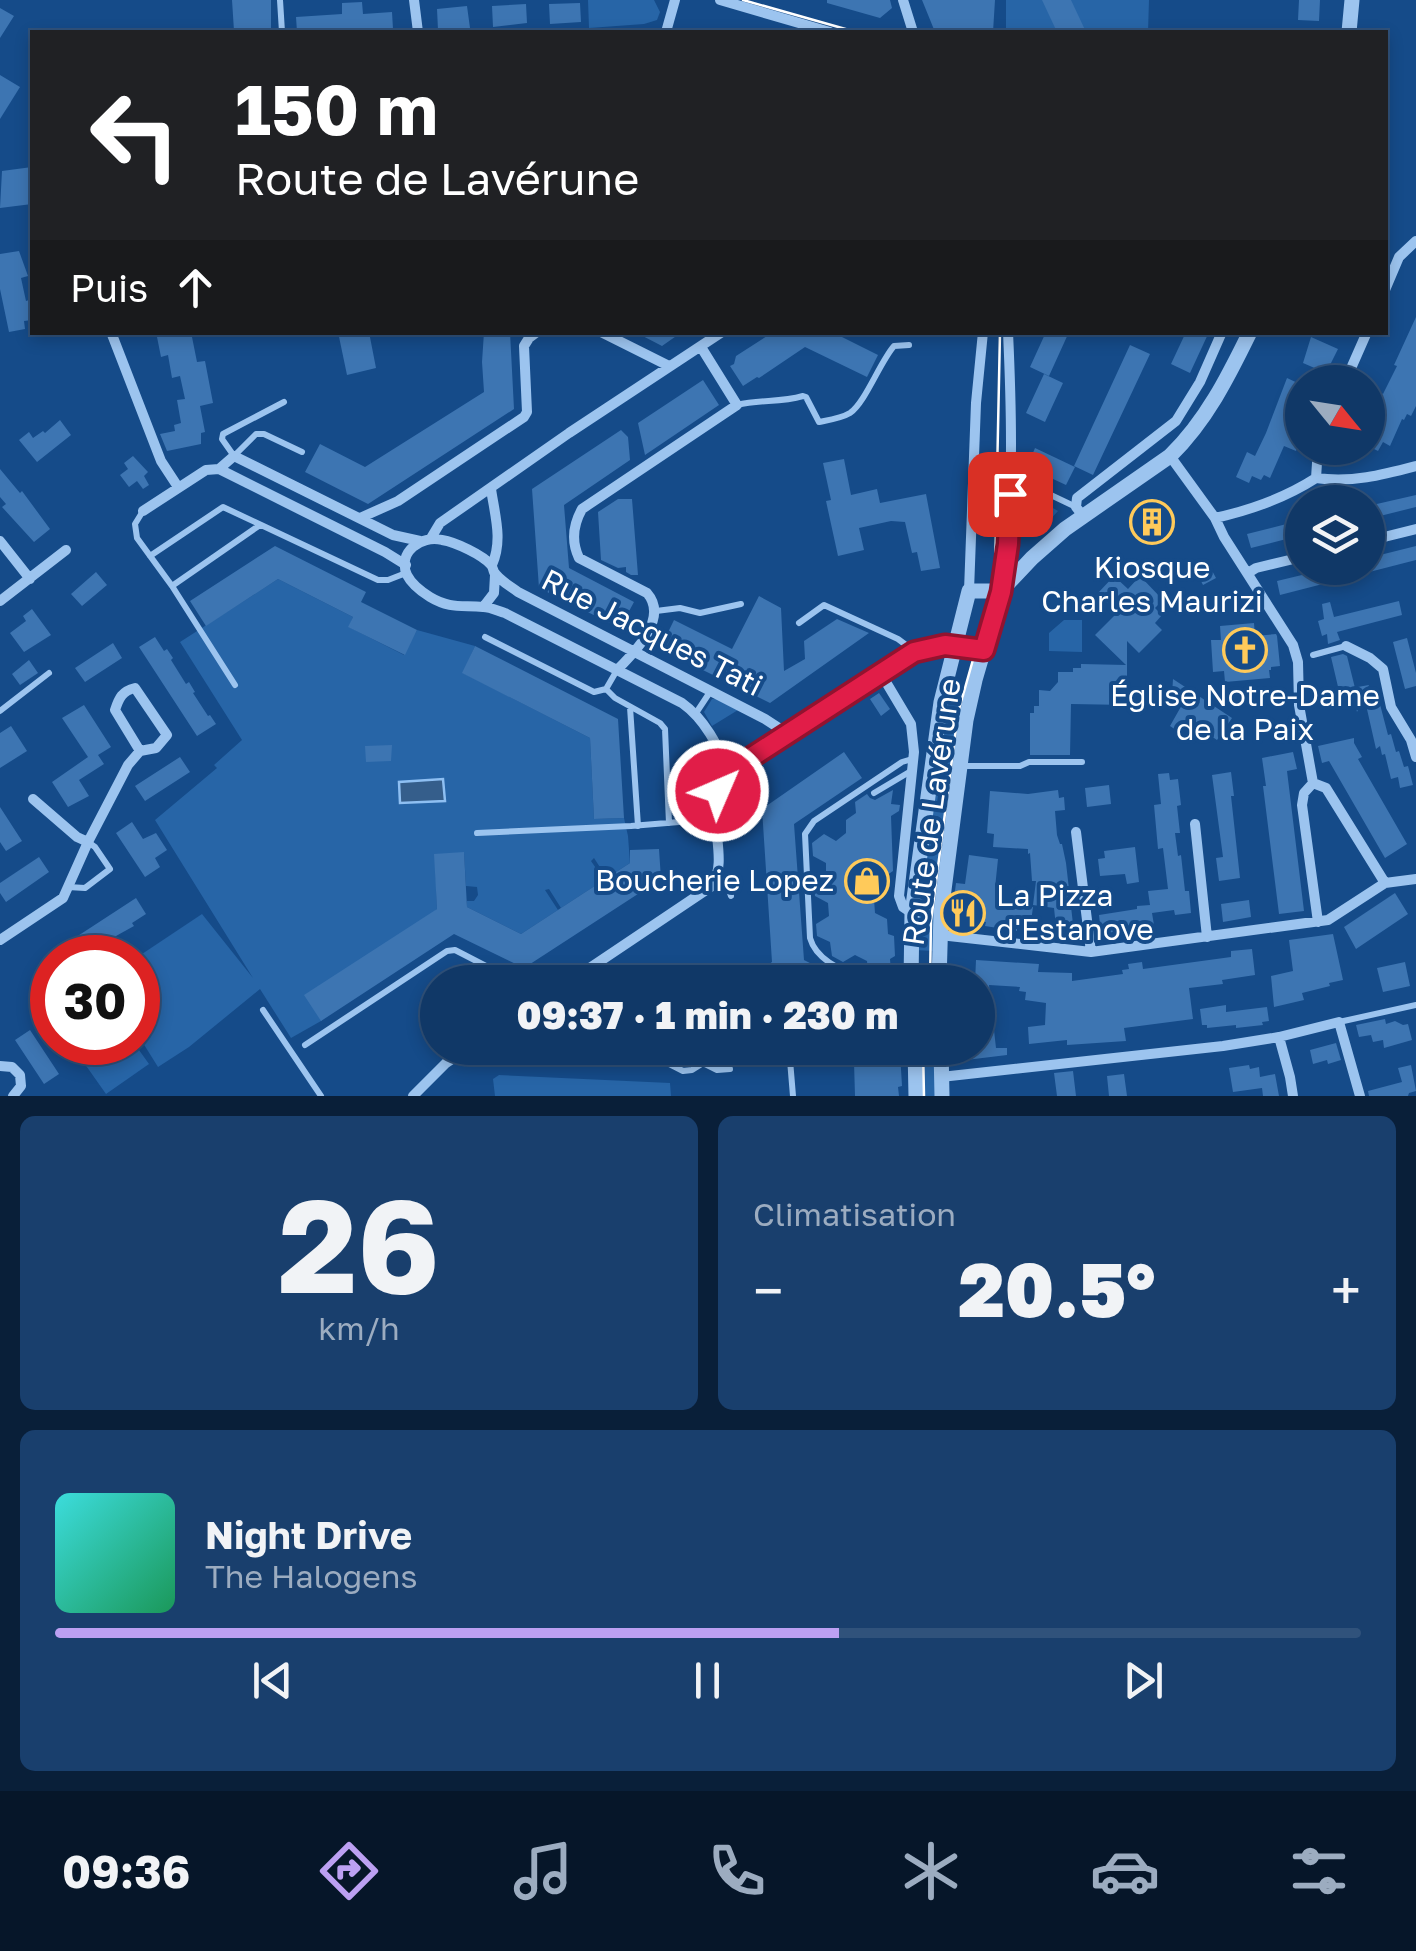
<!DOCTYPE html>
<html lang="fr">
<meta charset="utf-8">
<style>
:root{--surface:#103867;--page:#193f6d;--text:#f1f3f6;--muted:#9cacc0;--line:#30527b;--accent:#bca0f2}
body{margin:0;font-family:"Golos Text",sans-serif;background:var(--page);color:var(--text);height:100vh;display:flex;flex-direction:column;font-size:38px;white-space:nowrap}
*{box-sizing:border-box;margin:0}
p{font-size:32px;color:var(--muted)}
.icon{flex:none;width:55px;height:55px;fill:none;stroke:currentColor;stroke-width:2;stroke-linecap:round;stroke-linejoin:round}
.map{position:relative;height:1096px;overflow:hidden}
.details{display:flex;flex-direction:column;gap:20px;padding:20px;background:#091f39;flex:1}
.details>*{flex:none}
.guide{position:absolute;left:30px;top:30px;width:1358px;height:305px;border-radius:0px;box-shadow:0 5px 15px #0003,0 0 0 2px var(--line);background:#202124;color:#fff;overflow:hidden}
.needle{width:65px;rotate:120deg}
.buttons{position:absolute;left:1285px;top:365px;display:grid;gap:20px}
.buttons a{display:grid;place-items:center;width:100px;height:100px;border-radius:50%;background:var(--surface);box-shadow:0 5px 15px #0003,0 0 0 2px var(--line);font-size:50px}
.speed{position:absolute;left:30px;top:935px;display:flex;gap:20px;font-size:50px;font-weight:700;text-align:center}
.speed>*{display:grid;place-content:center;width:130px;height:130px;border-radius:50%;background:var(--surface);box-shadow:0 5px 15px #0003,0 0 0 2px var(--line);line-height:1}
.speed .limit{border:15px solid #d22;background:#fff;color:#111}
.pin{position:absolute;display:grid;place-items:center;width:85px;height:85px;color:#fff;margin:-42px;border-radius:20px;box-shadow:0 5px 15px #0006}
.me{position:absolute;width:110px;margin:-55px;rotate:45deg;stroke-linejoin:round;filter:drop-shadow(0 0 8px #0008)}
.turn{display:flex;align-items:center;gap:35px;height:210px;padding:0 40px;font-size:45px}
.turn .icon{width:130px;height:130px;stroke-width:2.5}
.turn b{display:block;font-size:70px;line-height:85px}
.then{display:flex;align-items:center;height:95px;padding:0 40px;background:#0003;gap:20px;font-size:38px}
.big{font-size:75px;font-weight:800;line-height:1.1}
.details .card{flex:1;display:flex;flex-direction:column;justify-content:center;gap:15px;min-width:0;padding:0 35px;border-radius:15px;background:var(--page)}
.details .dial{align-items:center;gap:0}
.dial b{font-size:130px;line-height:1}
.song{display:flex;align-items:center;gap:30px}
.cover{width:120px;height:120px;border-radius:15px;background:linear-gradient(135deg,hsl(180 70% 55%),hsl(150 70% 35%))}
.played{height:10px;border-radius:5px;background:linear-gradient(90deg,var(--accent) 60%,var(--line) 60%)}
.keys{display:flex;justify-content:space-around;direction:ltr}
.heat{display:flex;justify-content:space-between;align-items:center;font-size:55px;direction:ltr}
.details .tiles{flex:1;display:grid;gap:20px;grid-template-columns:1fr 1fr}
.card:last-child{grid-column:span 2}
.trip{position:absolute;left:420px;top:965px;width:575px;height:100px;border-radius:50px;background:var(--surface);box-shadow:0 5px 15px #0003,0 0 0 2px var(--line);font-weight:800;line-height:100px;text-align:center}
.tab-bar{display:flex;height:160px;justify-content:space-around;align-items:center;background:#061629;color:var(--muted)}
.tab-bar .icon{width:70px;height:70px}
.tab-bar .current{color:var(--accent)}
.tab-bar b{font-size:45px;color:var(--text)}
.map>svg:first-child{display:block}
</style>
<div class="map">
<svg width="1416" height="1096" viewBox="0 0 1416 1096">
<rect width="100%" height="100%" fill="#154b89"/>
<!-- green -->
<path fill="#2765a7" d="M588 0H654L660 12 657 20 644 24 589 28Z
M1006 0H1149L1148 32H1006Z
M1029 494 1058 511 1034 537 1024 531Z
M278 579 353 617 349 627 404 655 417 630 475 646 463 673 590 738 594 819 624 818 628 836 630 863 607 878 594 858 591 861 604 880 561 908 549 889 545 890 558 910 521 934 467 907V901H474L478 895 477 887 466 886 464 853 435 855 437 909 321 1021 291 1038 260 989 189 1047 158 1067 138 1035 136 958 202 914 253 978 155 820 217 768 214 765 242 740 180 642Z
M1064 620H1082V652L1049 651V633Z
M950 692 967 695 935 951 914 950Z
M712 699H717L738 710 712 726 704 712Z
M70 1043H134L149 1064 106 1094Z
M918 1048H936L937 1096H920Z
M499 1075 670 1083 671 1096H495L493 1079Z"/>
<!-- water -->
<path fill="#355e8b" stroke="#8ebff2" stroke-width="2.5" d="M443 779 445 801 400 803 399 782Z"/>
<!-- building -->
<path fill="#3d75b2" d="M232 0H271V32L234 31Z
M827 0H890L892 8 880 18 827 3Z
M922 0H995L993 32H935Z
M1042 0H1071L1086 32H1057Z
M1299 0H1320L1319 21 1298 20Z
M362 2 363 14 392 12 393 29 297 32 296 17 342 14V3Z
M580 3 581 22 550 24 549 4Z
M526 4 527 23 493 27 492 6Z
M467 6 470 28 438 30 437 9Z
M0 8 14 16 0 38Z
M0 75 20 87 0 119Z
M32 167V204L0 208 2 171Z
M19 251 28 276 21 278 26 301 32 299V320L24 321 25 329 9 332 0 289V254Z
M1416 317V406L1411 416 1407 414 1404 420 1402 419 1390 446 1383 442 1378 451 1368 446V414L1378 391 1383 394 1397 366 1394 365Z
M156 332H191L197 362 205 361 213 403 200 406 205 432 201 433V444L167 451 160 434 175 431 174 425 181 423 177 400 185 399 180 376 172 378 168 355 161 357Z
M338 332H369L376 368 347 375Z
M484 332H510L514 409 368 504 305 472 320 444 365 467 484 392 482 362Z
M635 332H682L662 346Z
M781 332H832L878 355 867 377 805 347 759 378 757 377 743 386 730 366 734 364 736 356 767 336 774 337Z
M1046 332H1069L1049 376 1030 367Z
M1186 332H1209L1190 373 1171 364Z
M1311 337 1338 349 1326 373 1303 363Z
M1130 345 1150 354 1093 475 1074 466Z
M1044 374 1063 383 1045 422 1026 413Z
M1287 378 1302 385V436L1296 451 1284 446 1270 478 1264 475 1261 480 1252 476 1249 483 1236 477 1247 452 1255 456 1266 433Z
M703 380 719 405 645 455 638 423Z
M60 420 71 435 37 462 19 440 29 432 33 438 43 431 45 433Z
M621 430 628 437 630 460 564 505 569 568 634 602 620 628 539 588 532 489Z
M1035 448 1075 467 1066 485 1027 467Z
M133 456 148 472 144 476 149 485 143 489 137 481 129 487 120 475 128 469 124 463Z
M844 459 851 495 877 489 880 503 926 494 940 568 921 571 917 552 912 553 905 522 891 521 859 528 864 550 838 556 826 501 831 500 823 463Z
M0 469 20 493 22 491 50 529 34 542 2 507 6 504 0 497Z
M1416 495V507L1368 519V506Z
M618 499H632L638 575H631L626 572V567L618 568 601 560 598 512Z
M1302 520V535L1251 548 1247 534Z
M275 546 366 592 361 602 417 630 405 655 348 627 353 617 278 579 206 626 190 601Z
M1416 546V560L1280 595 1277 581 1331 568H1368V558Z
M1209 565 1216 578 1203 585 1196 571Z
M96 572 107 585 82 606 71 594Z
M1114 576 1128 589 1140 576 1163 600 1155 608 1162 615 1155 623 1162 630 1139 653 1127 641V705L1071 704 1070 755H1030V713H1034V706H1039V690L1050 691 1058 682V672H1073V668H1081V664L1126 665 1095 635 1117 613 1098 593Z
M759 596 781 608 784 671 805 659 804 641 837 619 869 633 770 703 660 649 674 620 732 649Z
M1399 601 1402 615 1337 632 1340 640 1328 644 1327 634 1322 636 1318 621 1324 619 1322 604 1330 602 1334 617Z
M32 609 51 635 24 652 10 633 26 621 23 616Z
M1254 623 1255 636 1276 634 1277 636 1280 666 1271 667V670H1269L1270 678 1225 682 1224 671 1213 672 1211 640H1221L1220 626Z
M155 637 164 651 167 649 173 658 171 660 186 684 189 682 195 692 193 693 208 716 210 715 216 724 197 736 139 647Z
M1407 638 1416 673V686L1405 689 1393 642Z
M113 643 122 658 85 682 75 668Z
M475 646 618 719 624 818 594 819 590 738 462 673Z
M1343 654 1347 656 1355 688 1339 691 1331 657Z
M29 660 38 673 20 685 12 674Z
M1173 679 1232 718 1217 740 1196 726 1193 731 1184 725 1179 732 1170 726 1183 703 1172 695Z
M1369 685 1366 692 1376 689 1388 735 1391 734 1396 752 1399 751 1404 767 1408 766 1413 785 1400 788 1398 777 1391 779 1385 754 1382 755 1380 746 1376 749 1364 696 1357 712 1352 688Z
M879 693 890 709 881 716 870 699Z
M84 705 111 747 98 755 104 764 79 780 89 796 68 807 52 782 88 757 62 718Z
M11 726 27 751 0 768V733Z
M1354 738V743L1362 757 1358 759 1407 844 1385 858 1329 761 1322 763 1318 746Z
M392 745 391 761 366 762 365 746Z
M844 752 862 778 794 824 804 960 847 982H743L772 962 762 809Z
M1293 752 1297 769 1287 771 1304 911 1279 914 1263 786H1266L1262 758Z
M180 757 190 772 145 801 135 786Z
M1231 772 1234 796H1231L1240 878 1219 881 1216 858 1223 857 1212 775Z
M1169 773 1170 780 1178 779 1181 805 1177 806 1180 833H1175L1178 856 1181 855 1185 891H1189L1191 913 1175 915 1174 910 1152 913 1154 925 1101 934 1099 915 1137 909V906L1150 905 1148 891 1168 889 1163 848 1158 849 1154 805 1161 804 1158 774Z
M1109 785 1111 804 1087 807 1085 788Z
M893 790 891 804 900 805 899 811 891 816 893 871 884 877 885 892 874 899 875 913 887 919 888 934 894 936 895 956 890 959 891 971 877 980 868 973 867 961 855 955 843 962 832 956 830 942 817 936 816 924 829 916 828 903 815 896 814 884 826 876V863L813 856 812 843 824 834 836 841 846 833V820L856 813 855 802 867 794 870 798 875 800Z
M1058 790 1059 798 1064 797 1065 810 1055 811 1057 835 1060 844H1062L1066 863 1073 924 1056 927 1054 908 1033 905 1036 881H1032L1030 853 1028 854V849L993 847 994 834 987 833 990 791 1028 794Z
M0 807 22 841 6 851 0 842Z
M132 822 143 839 156 833 167 850 155 858 160 867 145 877 116 833Z
M1135 847 1139 882 1127 884 1125 874 1100 876 1098 859 1105 858 1104 851Z
M659 849 661 879 524 968 454 934 321 1021 304 995 437 909 434 854 464 852 467 907 521 934 630 863V850Z
M969 855 998 859 995 888 1000 889 998 902 1033 907 1030 929 1017 928V931L985 926 986 922 955 918 952 914 956 883 965 884Z
M39 857 49 872 6 902 0 893V883Z
M1395 893 1408 914 1356 949 1344 927Z
M136 898 146 914 132 923 134 926 98 946 100 948 88 956 86 954 80 958H44Z
M1249 900 1251 917 1223 922 1221 904Z
M1333 934 1343 980 1329 983 1330 986 1302 993 1304 1000 1274 1007 1271 976 1293 971 1289 940Z
M1252 949 1255 975 1222 980 1223 984 1189 988 1193 1019 1124 1028 1126 1041 1067 1045V1040L1029 1044 1028 1027 1045 1025 1046 1003 1025 1000 1026 992 1019 991 1020 987 989 985 996 1048H1007V1055L966 1060 964 1048H978V982H975L976 960 1039 964 1038 972 1072 973V981L1123 974 1122 970 1129 969 1128 964 1142 962 1143 969 1231 957V951Z
M1405 962 1410 986 1383 992 1377 968Z
M1226 1005V1012L1267 1007 1269 1021 1262 1022 1263 1025 1236 1028V1025L1207 1028V1025H1202L1200 1009Z
M1385 1019 1386 1024 1395 1021 1403 1025 1408 1024 1412 1040 1384 1048 1383 1040 1373 1042 1371 1035 1359 1037 1356 1025Z
M30 1030 59 1074 44 1084 15 1040Z
M1336 1043 1341 1060 1328 1064 1327 1060 1313 1064 1310 1050Z
M883 1048H892L900 1052 902 1086 898 1087 899 1096H855L854 1062 875 1061Z
M1249 1065 1250 1069 1259 1067 1260 1077 1275 1074 1279 1096H1263L1262 1088 1233 1092 1229 1068Z
M1411 1065 1416 1091 1409 1093 1408 1096H1369L1368 1091 1402 1082 1398 1068Z
M1073 1071 1076 1096H1057L1054 1073Z
M1124 1074 1127 1096H1109L1107 1076Z"/>
<g fill="none" stroke-linecap="round" stroke-linejoin="round">
<!-- service -->
<path stroke="#9cc4ef" stroke-width="6" d="M280 0 282 32
M284 402 223 434 222 439 234 456 256 434H264L302 452
M737 405C761 399 779 403 803 396L806 397 819 422C829 420 842 418 850 413 865 403 880 362 894 346L909 345
M1034 487 1076 507
M143 511 135 524 137 538 172 586 235 685
M150 556 223 507 378 580H388L406 573
M172 586 260 525
M656 611 680 608 700 613 741 604
M799 623 824 605 898 639 914 651
M485 637 594 692 606 689
M1313 655 1346 646
M606 689 615 698 660 723 665 729 669 823
M606 689 617 670
M630 707 638 826
M0 711 49 673
M696 713 710 692
M961 766H1020L1029 762H1082
M874 793 911 771
M477 833 631 826 715 819
M717 879 728 887 731 896
M68 887 85 888 110 869 95 847 88 842
M870 982C848 972 817 963 810 938L805 834 814 821 902 762 912 759
M263 1010 321 1096
M1339 1022 1416 1005
M305 1045 447 951 455 950 517 982
M638 1048 683 1071 692 1070 727 1048
M789 1048 793 1096
M703 1063 717 1070 730 1069"/>
<!-- minor -->
<path stroke="#9cc4ef" stroke-width="10" d="M414 0 418 32
M720 0 830 32
M903 0 913 32
M666 32 675 0
M1385 290 1399 257 1416 241
M111 332 161 461 178 487
M601 332 669 366
M1345 382 1367 332
M1170 456 1215 518 1224 537 1293 645 1298 662 1299 705 1313 783
M219 469 385 552 406 565
M1316 478 1318 448
M491 489C495 516 503 540 492 565
M143 511 206 470 219 469 234 456 393 535 420 541
M1083 516 1076 507 1077 498 1176 421 1200 382 1222 332
M360 518 398 501 524 417 527 412 524 346 529 338 537 332
M1215 518C1251 510 1285 498 1316 478 1352 483 1382 475 1416 466
M431 538 440 523 569 433 722 332
M0 541 30 579
M1368 541 1416 529
M1248 573 1256 568 1302 557
M1001 590C1014 505 1012 419 1008 332
M969 591 976 403 983 332
M0 601 66 550
M484 606 494 593 495 575
M1346 646 1370 658 1383 669 1391 707 1411 740 1416 757
M617 670C635 652 669 618 647 593L579 558C571 541 573 525 582 509L737 405 701 347
M880 672 911 724 914 752 899 896 903 907 912 913
M730 773C718 747 706 720 682 703L505 613C498 611 490 607 483 607 462 605 450 609 430 597 422 592 411 583 407 575 397 552 421 535 442 540 455 542 483 555 491 565 493 567 493 570 494 572 499 580 510 586 518 592L765 719 788 734
M1313 783 1304 793 1302 805 1318 922
M1313 783 1326 788 1385 883
M33 799 77 837 88 842
M1195 824 1207 937
M1076 832 1091 952
M940 935 1091 952 1328 920 1385 883 1416 879
M0 940 63 898 88 842 128 765 140 751 156 748 167 735 135 688C122 691 119 698 115 710L140 751
M569 982 712 886C732 854 698 809 730 773L898 661 914 652 956 645
M1279 1037 1290 1077 1293 1096
M0 1066 12 1067 20 1075 21 1086 13 1096
M941 1077 1223 1046 1279 1037 1339 1022 1360 1096
M413 1096 446 1063 468 1048"/>
<!-- tertiary -->
<path stroke="#9cc4ef" stroke-width="15" d="M1349 32 1352 0
M911 982 912 913 941 702 969 591H1001
M939 982 941 913 966 720 975 680 1001 591 1032 558 1065 529 1170 456C1206 421 1228 377 1250 332
M915 1048 916 1096
M941 1048 942 1096"/>
<!-- tram -->
<path stroke="#fff" stroke-width="2.5" d="M743 0 856 32
M930 982 931 921 958 713 992 592 995 574 1000 332
M923 1048 924 1096"/>
</g>
<g fill="none" stroke-linecap="round" stroke-linejoin="round">
<!-- route casing -->
<g stroke="#92132f" stroke-width="25">
<path id="route" d="M718 791 730 773 744 762 914 652 945 645 984 650 1001 592 1008 544 1010 494"/>
</g>
<!-- route -->
<use href="#route" stroke="#e11d48" stroke-width="18"/>
</g>
<!-- icons -->
<defs>
<g id="building-ring" transform="scale(2.25)"><circle r="9.5" fill="#154b89" stroke="#ffca5a" stroke-width="1.5"/><path d="M-4-6H4V6H1V3H-1V6H-4ZM-2.5-4.3h1.7v1.8h-1.7ZM.8-4.3h1.7v1.8H.8ZM-2.5-1h1.7V.8h-1.7ZM.8-1h1.7V.8H.8Z" fill="#ffca5a"/></g>
<g id="church-ring" transform="scale(2.25)"><circle r="9.5" fill="#154b89" stroke="#ffca5a" stroke-width="1.5"/><path d="M-1.2-6h2.4v3.5h3.3v2.4h-3.3V6h-2.4V-.1h-3.3v-2.4h3.3Z" fill="#ffca5a"/></g>
<g id="shop-ring" transform="scale(2.25)"><circle r="9.5" fill="#154b89" stroke="#ffca5a" stroke-width="1.5"/><path d="M-5-2.5h2.3a2.7 3.5 0 0 1 5.4 0H5L5.5 6h-11ZM-1.5-2.5h3a1.5 2.3 0 0 0-3 0Z" fill="#ffca5a"/></g>
<g id="restaurant-ring" transform="scale(2.25)"><circle r="9.5" fill="#154b89" stroke="#ffca5a" stroke-width="1.5"/><path d="M-5-6h1v4h1v-4h1v4h1v-4h1v5L-1.5 .5V6h-2V.5L-5-1ZM5-6V6H3V1.5H1.5Q1.5-4 5-6Z" fill="#ffca5a"/></g>
</defs>
<g fill-rule="evenodd">
<use href="#building-ring" x="1152" y="522"/>
<use href="#church-ring" x="1245" y="650"/>
<use href="#shop-ring" x="867" y="881"/>
<use href="#restaurant-ring" x="963" y="913"/>
</g>
<g text-anchor="middle" stroke-width="8" stroke-linejoin="round" paint-order="stroke">
<!-- poi labels -->
<g font-size="30" fill="#fff" stroke="#154b89">
<text x="1152" y="578">Kiosque<tspan x="1152" dy="34">Charles Maurizi</tspan></text>
<text x="1245" y="706">Église Notre-Dame<tspan x="1245" dy="34">de la Paix</tspan></text>
<text x="834" y="891" text-anchor="end">Boucherie Lopez</text>
<text x="996" y="906" text-anchor="start">La Pizza<tspan x="996" dy="34">d'Estanove</tspan></text>
</g>
<!-- street labels -->
<g font-size="30" fill="#fff" stroke="#154b89">
<text transform="translate(652 633) rotate(27)" y="10">Rue Jacques Tati</text>
<text transform="translate(932 812) rotate(-82)" y="10">Route de Lavérune</text>
</g>
</g>
</svg>
<div class="buttons">
<a><svg class="needle" viewBox="-14 -14 28 28"><path d="M0-13l5 13h-10z" fill="#e53935"/><path d="M0 13l5-13h-10z" fill="#9cacc0"/></svg></a>
<a><svg class="icon" aria-label="layers" viewBox="0 0 24 24"><path d="M12 4l9 5-9 5-9-5zM3 14l9 5 9-5"/></svg></a>
</div>
<div class="speed"><div class="limit">30</div></div>
<div class="pin" style="left:1010px;top:494px;background:#d93025"><svg class="icon" aria-label="arrive" viewBox="0 0 24 24"><path d="M6 21V4h12l-3 4 3 4H6"/></svg></div>
<svg class="me" style="left:718px;top:791px" viewBox="-20 -20 40 40"><circle r="17" fill="#e11d48" stroke="#fff" stroke-width="3"/><path d="M0-11L8 9 0 5-8 9z" fill="#fff"/></svg>
<div class="trip">09:37 · 1 min · 230 m</div>
<div class="guide">
<div class="turn"><svg class="icon" aria-label="left" viewBox="0 0 24 24"><path d="M17 20v-9H6M10 6l-5 5 5 5"/></svg><div><b>150 m</b>Route de Lavérune</div></div>
<div class="then">Puis<svg class="icon" aria-label="ahead" viewBox="0 0 24 24"><path d="M12 20V5M6 11l6-6 6 6"/></svg></div>
</div>
</div>
<section class="details">
<div class="tiles">
<div class="card dial"><b>26</b><p>km/h</p></div>
<div class="card"><p>Climatisation</p>
<div class="heat"><a>−</a><b class="big">20.5°</b><a>+</a></div>
</div>
<div class="card">
<div class="song"><i class="cover"></i><div><b>Night Drive</b><p>The Halogens</p></div></div>
<div class="played"></div>
<div class="keys"><svg class="icon" aria-label="previous" viewBox="0 0 24 24"><path d="M18 5L8 12l10 7zM5 5v14"/></svg><svg class="icon" aria-label="pause" viewBox="0 0 24 24"><path d="M8 5v14M16 5v14"/></svg><svg class="icon" aria-label="next" viewBox="0 0 24 24"><path d="M6 5l10 7-10 7zM19 5v14"/></svg></div>
</div>
</div>
</section>
<nav class="tab-bar">
<b>09:36</b>
<svg class="icon current" aria-label="directions" viewBox="0 0 24 24"><path d="M12 3l9 9-9 9-9-9zM9 14v-3h6M13 9l2 2-2 2"/></svg>
<svg class="icon" aria-label="music" viewBox="0 0 24 24"><path d="M9 18V5l10-2v13"/><circle cx="6" cy="18" r="3"/><circle cx="16" cy="16" r="3"/></svg>
<svg class="icon" aria-label="phone" viewBox="0 0 24 24"><path d="M5 4h4l2 5-3 2q2 4 5 5l2-3 5 2v4C11 20 4 13 5 4z"/></svg>
<svg class="icon" aria-label="climate" viewBox="0 0 24 24"><path d="M12 3v18M4 7l16 10M4 17L20 7"/></svg>
<svg class="icon" aria-label="car" viewBox="0 0 24 24"><path d="M5 17H2v-5l4-1 3-4h7l3 4 3 1v5h-3M9 17h6M6 11h13"/><circle cx="7" cy="17" r="2"/><circle cx="17" cy="17" r="2"/></svg>
<svg class="icon" aria-label="filters" viewBox="0 0 24 24"><path d="M4 7h16M4 17h16"/><circle cx="9" cy="7" r="2"/><circle cx="15" cy="17" r="2"/></svg>
</nav>
